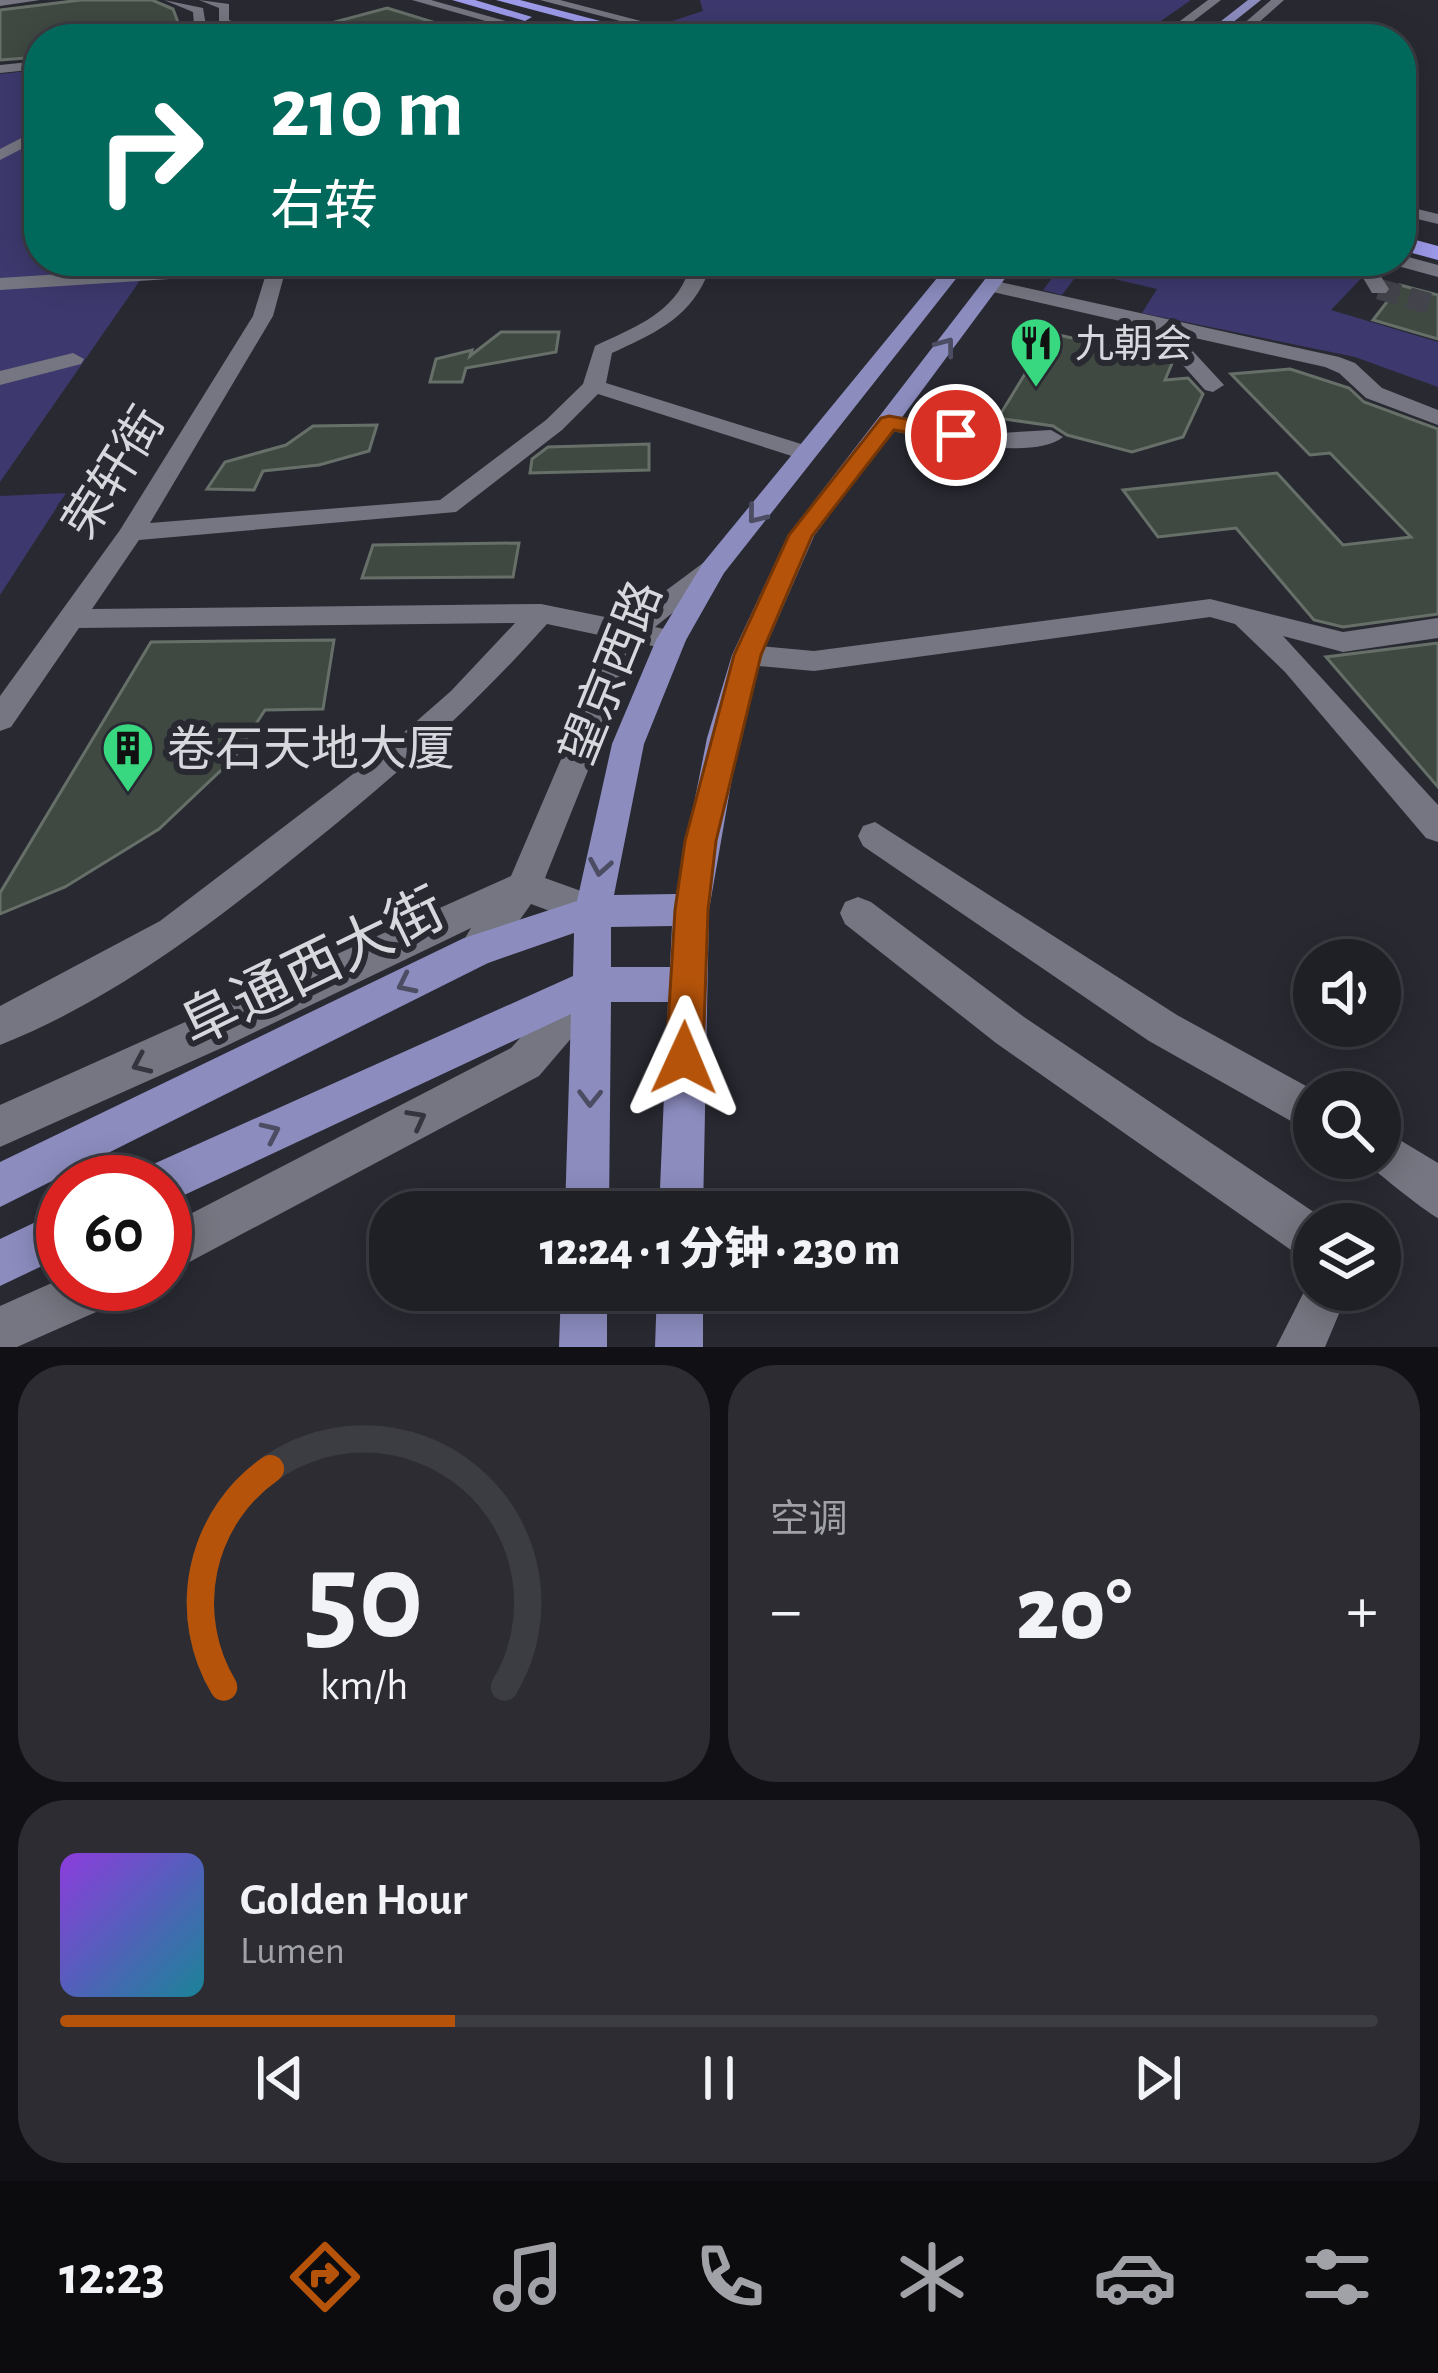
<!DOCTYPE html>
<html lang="zh">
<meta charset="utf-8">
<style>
:root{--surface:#1f1f26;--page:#2c2c32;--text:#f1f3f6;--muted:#a1a2a7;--line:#3c3d43;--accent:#b45309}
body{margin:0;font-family:"Alegreya Sans","Noto Sans SC",sans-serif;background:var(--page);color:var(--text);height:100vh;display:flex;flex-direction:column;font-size:45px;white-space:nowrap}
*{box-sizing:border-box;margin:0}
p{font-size:39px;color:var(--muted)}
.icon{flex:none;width:66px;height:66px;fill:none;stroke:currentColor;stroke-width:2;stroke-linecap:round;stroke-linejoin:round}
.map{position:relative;height:1347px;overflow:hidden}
.details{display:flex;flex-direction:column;gap:18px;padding:18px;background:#111115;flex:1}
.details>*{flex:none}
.top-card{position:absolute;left:24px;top:24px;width:1392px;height:252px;border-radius:48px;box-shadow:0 6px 30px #0003,0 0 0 3px var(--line);background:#00695c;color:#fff;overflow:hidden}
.tools{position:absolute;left:1293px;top:939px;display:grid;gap:24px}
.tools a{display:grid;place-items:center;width:108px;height:108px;border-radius:50%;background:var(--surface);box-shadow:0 6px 30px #0003,0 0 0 3px var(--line);font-size:60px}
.speed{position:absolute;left:36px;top:1155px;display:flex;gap:24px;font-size:60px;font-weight:700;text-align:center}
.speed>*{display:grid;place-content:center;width:156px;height:156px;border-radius:50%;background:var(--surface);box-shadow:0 6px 30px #0003,0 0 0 3px var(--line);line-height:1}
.speed .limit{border:18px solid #d22;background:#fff;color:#111}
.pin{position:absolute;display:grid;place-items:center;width:102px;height:102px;color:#fff;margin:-51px;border:6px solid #fff;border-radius:50%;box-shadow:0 3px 12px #0007}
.me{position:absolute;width:132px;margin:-66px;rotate:1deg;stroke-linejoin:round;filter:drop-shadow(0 0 9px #0008)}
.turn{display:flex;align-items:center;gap:42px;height:252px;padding:0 48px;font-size:54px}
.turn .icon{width:156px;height:156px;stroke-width:2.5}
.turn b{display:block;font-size:84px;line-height:102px}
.big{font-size:90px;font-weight:800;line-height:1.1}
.details .tile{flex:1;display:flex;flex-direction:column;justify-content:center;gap:18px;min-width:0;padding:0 42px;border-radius:48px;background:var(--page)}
.details .dial{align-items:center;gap:0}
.dial svg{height:312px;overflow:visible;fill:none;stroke:var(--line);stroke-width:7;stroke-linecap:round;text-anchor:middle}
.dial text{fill:var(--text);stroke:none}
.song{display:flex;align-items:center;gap:36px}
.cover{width:144px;height:144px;border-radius:18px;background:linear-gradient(135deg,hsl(270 70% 55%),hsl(190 70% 35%))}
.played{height:12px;border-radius:6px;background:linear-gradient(90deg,var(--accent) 30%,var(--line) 30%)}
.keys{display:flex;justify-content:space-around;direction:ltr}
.heat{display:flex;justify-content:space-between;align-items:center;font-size:66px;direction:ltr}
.details .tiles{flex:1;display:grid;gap:18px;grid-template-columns:1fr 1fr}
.tile:last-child{grid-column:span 2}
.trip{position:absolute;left:369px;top:1191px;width:702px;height:120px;border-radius:48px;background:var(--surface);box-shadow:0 6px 30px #0003,0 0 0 3px var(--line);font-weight:800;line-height:120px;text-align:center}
.menu{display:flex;height:192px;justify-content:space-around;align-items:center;background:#0c0c0f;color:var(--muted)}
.menu .icon{width:84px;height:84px}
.menu .on{color:var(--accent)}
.menu b{font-size:54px;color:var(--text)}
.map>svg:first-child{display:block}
</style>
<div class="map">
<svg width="1438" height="1347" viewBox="0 0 1438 1347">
<rect width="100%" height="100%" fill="#292932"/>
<!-- green -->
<path fill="#3d396e" d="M700 0H1191L1135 39H740L669 22 703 11Z
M39 70V261H263L259 273 141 279 0 482V74Z
M1065 261H1354L1373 266 1331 310 1438 342V387L1355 357 1142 313 1157 289 1080 271 1062 295 1043 290Z
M66 493 0 595V496Z"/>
<!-- building -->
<path fill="#3f4942" stroke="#667069" stroke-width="3" d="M81 0H152L173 9 179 25 159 39H39V57L0 60V10Z
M387 8 436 23 383 35 313 36 312 28Z
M1400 285 1438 295V339L1373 320Z
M501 332H559L556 352 466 368 462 382H430L436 359 472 350 470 356Z
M1050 333 1173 361 1165 380 1188 378 1203 394 1183 437 1132 452 1067 435 1053 426 998 418Z
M1290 369 1349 388 1364 402 1438 429V614L1343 627 1314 620 1236 528 1158 537 1123 490 1277 473 1343 545 1411 537 1330 453 1310 455 1231 374Z
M377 425 369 451 319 465 263 471 254 490 207 489 225 462 286 445 313 426Z
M649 444V470L530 473 532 459 548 447Z
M519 543 513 577 362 578 373 545Z
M334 640 323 709 265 710 234 758 159 829 65 887 0 914V893L151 642Z
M1438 643V787L1326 657Z"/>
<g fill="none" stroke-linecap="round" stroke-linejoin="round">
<!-- minor-tunnel -->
<path stroke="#43434c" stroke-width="21" stroke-dasharray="21 10" stroke-linecap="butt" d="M1379 289 1438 306"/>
<!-- minor -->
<path fill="#757681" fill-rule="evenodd" d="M0 0H40L0 6Z
M164 0 203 8 206 26 192 39H179L194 25 193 12Z
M199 0 229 4V20L280 39H262L219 25V8Z
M412 0H431L569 39H549Z
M540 0H560L710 39H689Z
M1208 0H1221L1170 39H1156Z
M1271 0H1284L1240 39H1226Z
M39 61V69L0 73V65Z
M39 129V140L0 160V149Z
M1401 205 1438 214V224L1401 215Z
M1401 255 1438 265V277L1394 265 1392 261H1401Z
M259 261 254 272 247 274 0 290V278Z
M270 261H288L273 316 150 523 440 500 546 420 583 384 595 346C630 329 669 316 686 278L679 261H697L706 278C687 320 651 335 612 353L606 383 814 448 818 453 806 460 798 458 598 394 562 430 456 512 139 540 92 609 541 604 625 621 703 563H723L727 569 655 627 681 633 686 640 681 647 671 650 639 643 545 878 606 900 611 911 606 922 593 927 531 904 490 962 477 967 464 962 458 950 471 928 226 1046 0 1147V1105L511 876 613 638 547 624C463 718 384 786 285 865 197 935 106 1003 0 1045V1006L160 921 378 755 451 691 515 623 79 628 11 727 0 731V696L120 530 253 316Z
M895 261H923L935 268 926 274Z
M1353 261H1371L1389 289 1386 293H1372Z
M991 280 1339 357 1355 363 1382 388 1438 410V425L1366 398 1339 373 1325 367 1177 334 1224 385 1213 392 1205 390 1150 328 984 290 981 286Z
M73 353 84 359 81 364 0 385V371Z
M888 416 981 434 1051 430 1063 437C1032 463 919 437 880 428L876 423Z
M1210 599 1343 632 1438 618V638L1343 652 1283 636 1438 805V842L1426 838 1285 672 1235 624 1210 617 814 671 747 665 732 655 747 645 814 651Z
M875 822 1177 1015 1317 1092 1314 1134 1149 1041 863 846 858 836 863 826Z
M858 897 871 902 1024 1017 1330 1223 1314 1224V1262L1298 1255 996 1043 845 924 840 913 845 902Z
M589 971 603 977 608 989 603 1001 539 1076 165 1275V1227L511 1048 575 977Z
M1380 1128 1438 1163V1218C1430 1215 1365 1164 1362 1158H1380Z
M1314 1272V1290H1349L1325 1347H1276Z
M63 1278V1284H127L121 1301 17 1347H0V1306Z"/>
<!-- major -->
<path fill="#8c8cbf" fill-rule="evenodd" d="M1248 0H1261L1212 39H1198Z
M951 261H970L724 573 686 640 644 744 614 895 676 894 707 738 732 655 788 535 999 261H1018L814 536 762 655 739 738 709 910 703 1212H659L668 1002H611L609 1212H565L571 1014 165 1204V1182H143L149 1166 573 976 574 933 488 963 0 1207V1162L464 938 577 901 612 744 656 640 703 563ZM672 926 670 967H611V927Z
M63 1209V1256L0 1286V1239Z
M561 1290H607V1347H559Z
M657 1290H703V1347H655Z"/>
<!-- highway -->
<path fill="#9c9ae9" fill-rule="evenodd" d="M452 0H475L532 17 525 21Z
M496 0H520L669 39H643Z
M1401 236 1438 246V260L1401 250Z"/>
</g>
<!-- one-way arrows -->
<defs><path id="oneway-chevron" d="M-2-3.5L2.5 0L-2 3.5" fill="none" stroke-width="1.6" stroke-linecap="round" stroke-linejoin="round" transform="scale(3)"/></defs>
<g stroke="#4c4c63">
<use href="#oneway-chevron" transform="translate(946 346) rotate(-53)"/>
<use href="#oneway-chevron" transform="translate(756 515) rotate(129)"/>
<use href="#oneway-chevron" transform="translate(600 867) rotate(100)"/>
<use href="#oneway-chevron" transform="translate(406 984) rotate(154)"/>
<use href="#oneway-chevron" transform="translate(590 1098) rotate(91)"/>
<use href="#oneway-chevron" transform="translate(271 1132) rotate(-25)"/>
</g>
<g stroke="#34353e">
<use href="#oneway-chevron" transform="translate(141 1064) rotate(156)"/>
<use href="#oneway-chevron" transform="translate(417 1119) rotate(-28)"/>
</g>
<!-- route -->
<path fill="#b45309" stroke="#753606" stroke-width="3" d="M889 416 956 428 966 435 956 441 894 430 812 536 761 655 716 841 708 910 703 1058 697 1070 684 1075 671 1070 666 1058 675 910 685 841 734 655 789 535 881 418Z"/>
<!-- icons -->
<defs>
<g id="restaurant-pin" transform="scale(2.7)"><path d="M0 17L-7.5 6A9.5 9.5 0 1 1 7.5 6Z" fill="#37d880" stroke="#292932"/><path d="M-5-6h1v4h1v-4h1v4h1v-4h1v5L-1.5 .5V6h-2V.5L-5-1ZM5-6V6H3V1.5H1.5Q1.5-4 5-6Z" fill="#111"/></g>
<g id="building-pin" transform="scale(2.7)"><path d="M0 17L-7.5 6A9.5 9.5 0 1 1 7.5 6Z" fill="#37d880" stroke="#292932"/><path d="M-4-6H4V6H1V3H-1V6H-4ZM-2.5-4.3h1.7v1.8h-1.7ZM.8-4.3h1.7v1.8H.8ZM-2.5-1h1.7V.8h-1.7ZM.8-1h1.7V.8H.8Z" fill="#111"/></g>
</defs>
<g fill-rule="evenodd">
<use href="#restaurant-pin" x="1036" y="343"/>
<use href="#building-pin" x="128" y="748"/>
</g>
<g text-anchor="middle" stroke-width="12" stroke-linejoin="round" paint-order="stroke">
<!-- far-poi labels -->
<g font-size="39" fill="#d7d7de" stroke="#292932" text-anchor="start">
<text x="1075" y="357">九朝会</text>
</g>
<!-- street labels -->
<g font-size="48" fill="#d7d7de" stroke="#292932">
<text transform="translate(113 472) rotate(-58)" y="17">荣轩街</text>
<text transform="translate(610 672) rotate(-68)" y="17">望京西路</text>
</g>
<!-- poi labels -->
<g font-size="48" fill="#d7d7de" stroke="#292932" text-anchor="start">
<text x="167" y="765">卷石天地大厦</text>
</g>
<!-- near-street labels -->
<g font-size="57" fill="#d7d7de" stroke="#292932">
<text transform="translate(312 966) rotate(-26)" y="20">阜通西大街</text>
</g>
</g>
</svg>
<div class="tools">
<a><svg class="icon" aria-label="sound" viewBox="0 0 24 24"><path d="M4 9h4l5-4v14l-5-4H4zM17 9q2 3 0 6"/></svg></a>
<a><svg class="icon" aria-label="search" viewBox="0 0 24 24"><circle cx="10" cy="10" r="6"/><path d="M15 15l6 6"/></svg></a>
<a><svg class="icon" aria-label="layers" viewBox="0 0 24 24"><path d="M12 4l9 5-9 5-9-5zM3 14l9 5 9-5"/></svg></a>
</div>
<div class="speed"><div class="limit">60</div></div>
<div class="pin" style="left:956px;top:435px;background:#d93025"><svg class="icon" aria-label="arrive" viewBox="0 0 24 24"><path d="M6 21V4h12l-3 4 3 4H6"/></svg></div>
<svg class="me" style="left:684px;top:1058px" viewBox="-20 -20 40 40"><path d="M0-17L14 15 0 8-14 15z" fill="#b45309" stroke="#fff" stroke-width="4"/></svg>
<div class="trip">12:24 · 1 分钟 · 230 m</div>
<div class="top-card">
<div class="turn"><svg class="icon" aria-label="right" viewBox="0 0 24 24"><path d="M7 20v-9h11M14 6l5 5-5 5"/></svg><div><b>210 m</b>右转</div></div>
</div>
</div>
<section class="details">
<div class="tiles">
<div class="tile dial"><svg viewBox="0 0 100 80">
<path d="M14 69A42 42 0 1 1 86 69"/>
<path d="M14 69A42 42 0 0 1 26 13" stroke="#b45309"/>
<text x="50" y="56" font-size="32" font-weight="700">50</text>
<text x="50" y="72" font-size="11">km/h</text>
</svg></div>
<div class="tile"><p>空调</p>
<div class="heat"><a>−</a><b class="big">20°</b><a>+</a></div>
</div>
<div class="tile">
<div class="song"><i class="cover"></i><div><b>Golden Hour</b><p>Lumen</p></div></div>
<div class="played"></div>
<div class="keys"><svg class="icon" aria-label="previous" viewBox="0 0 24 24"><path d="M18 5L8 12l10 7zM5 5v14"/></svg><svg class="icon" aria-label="pause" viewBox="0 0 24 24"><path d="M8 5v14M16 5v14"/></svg><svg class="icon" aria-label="next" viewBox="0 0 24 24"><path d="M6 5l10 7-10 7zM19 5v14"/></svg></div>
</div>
</div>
</section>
<nav class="menu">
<b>12:23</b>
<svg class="icon on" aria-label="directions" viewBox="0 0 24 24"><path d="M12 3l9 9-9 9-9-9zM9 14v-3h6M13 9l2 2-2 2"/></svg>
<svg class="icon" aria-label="music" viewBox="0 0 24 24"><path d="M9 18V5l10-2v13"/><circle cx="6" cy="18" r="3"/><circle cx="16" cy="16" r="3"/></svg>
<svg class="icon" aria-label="phone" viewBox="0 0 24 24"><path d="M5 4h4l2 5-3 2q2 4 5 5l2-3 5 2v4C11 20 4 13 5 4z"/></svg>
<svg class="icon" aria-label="climate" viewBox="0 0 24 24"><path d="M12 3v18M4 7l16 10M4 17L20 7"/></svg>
<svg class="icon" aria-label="car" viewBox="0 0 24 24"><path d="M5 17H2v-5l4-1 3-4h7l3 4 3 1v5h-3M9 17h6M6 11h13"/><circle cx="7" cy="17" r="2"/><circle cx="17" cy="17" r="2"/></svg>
<svg class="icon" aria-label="filters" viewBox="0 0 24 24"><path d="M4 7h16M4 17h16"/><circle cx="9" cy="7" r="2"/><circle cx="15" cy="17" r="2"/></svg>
</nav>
